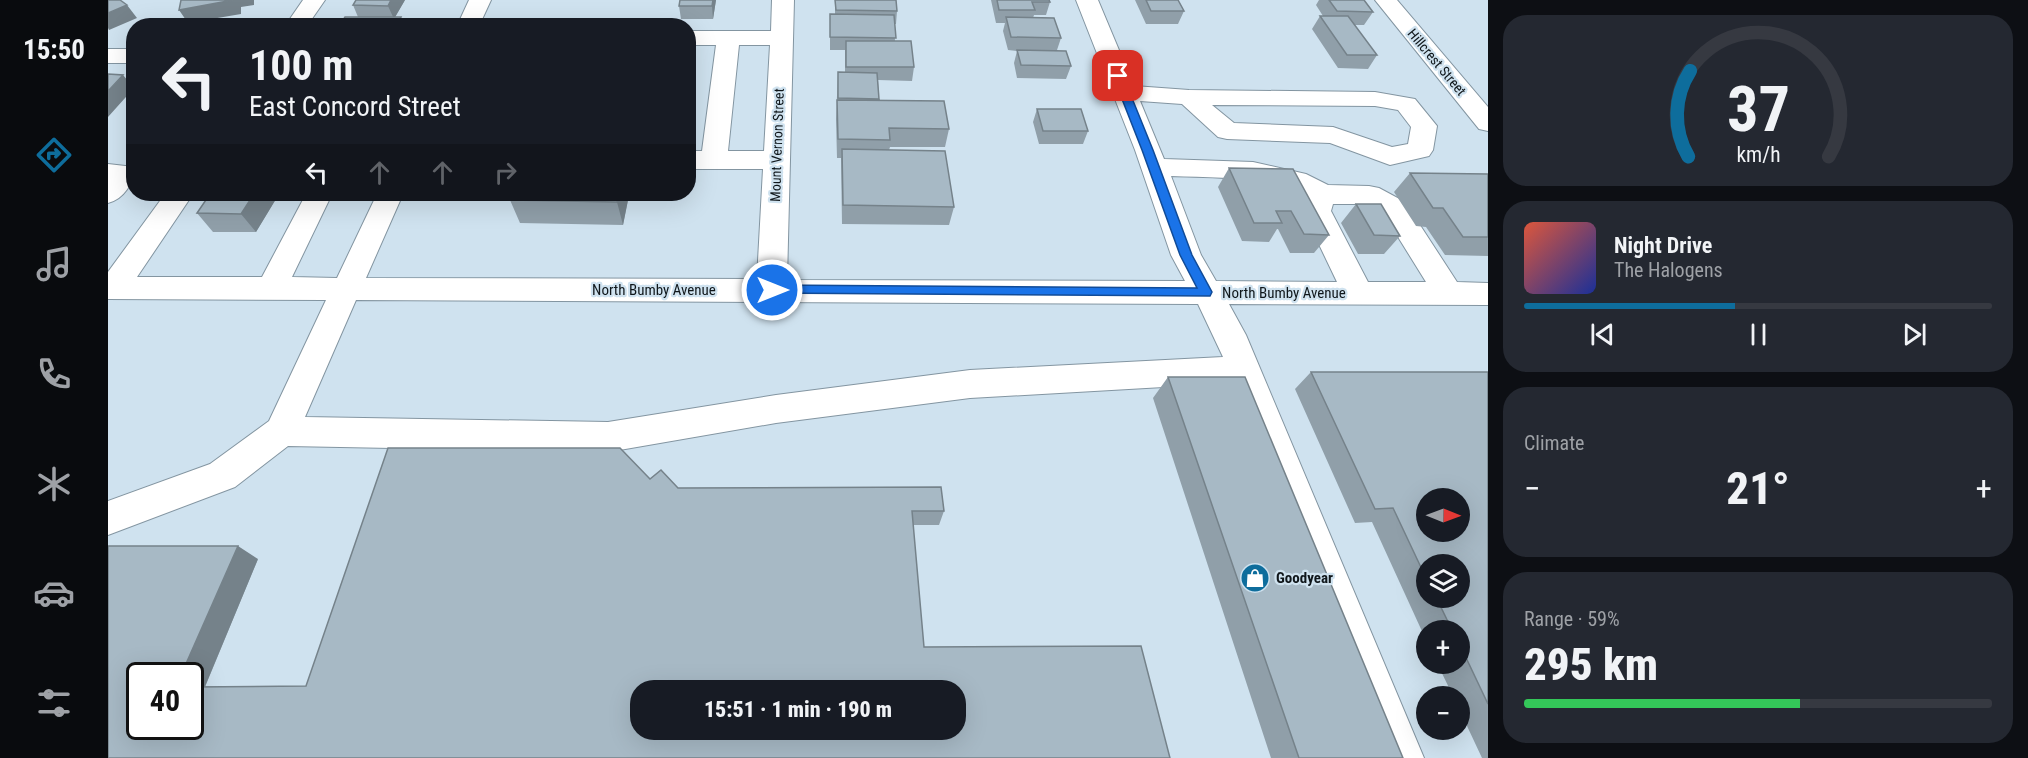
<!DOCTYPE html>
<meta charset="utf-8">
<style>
:root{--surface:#171b24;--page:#242831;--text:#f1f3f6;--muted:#9ea1a6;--line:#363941;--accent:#0e6d9c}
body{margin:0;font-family:"Roboto Condensed",sans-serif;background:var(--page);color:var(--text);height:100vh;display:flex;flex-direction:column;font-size:22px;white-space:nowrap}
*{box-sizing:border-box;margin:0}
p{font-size:20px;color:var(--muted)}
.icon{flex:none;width:33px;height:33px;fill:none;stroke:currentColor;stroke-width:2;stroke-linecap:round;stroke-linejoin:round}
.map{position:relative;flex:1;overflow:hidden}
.side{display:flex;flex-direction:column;gap:15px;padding:15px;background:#0d0f14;width:540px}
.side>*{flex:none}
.top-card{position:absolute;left:18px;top:18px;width:570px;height:183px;border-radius:24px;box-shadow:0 6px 24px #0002;background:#171b24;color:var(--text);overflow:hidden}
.needle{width:39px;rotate:91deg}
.tools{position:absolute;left:1308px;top:488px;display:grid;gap:12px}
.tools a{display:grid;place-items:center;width:54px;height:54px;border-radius:50%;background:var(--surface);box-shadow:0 6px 24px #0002;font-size:30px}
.speed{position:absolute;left:18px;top:662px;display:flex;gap:12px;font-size:30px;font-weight:700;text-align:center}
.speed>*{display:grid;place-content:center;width:78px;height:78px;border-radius:50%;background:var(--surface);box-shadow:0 6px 24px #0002;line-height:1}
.speed .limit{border:3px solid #111;border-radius:9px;background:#fff;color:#111}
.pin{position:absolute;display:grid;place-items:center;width:51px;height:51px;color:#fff;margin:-26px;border-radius:12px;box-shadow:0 3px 9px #0006}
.me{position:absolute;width:66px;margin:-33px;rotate:90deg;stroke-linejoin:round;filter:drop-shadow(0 0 4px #0008)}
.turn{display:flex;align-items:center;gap:21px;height:126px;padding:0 24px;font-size:27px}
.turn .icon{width:78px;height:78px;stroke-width:2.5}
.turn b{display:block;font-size:42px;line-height:51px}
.lanes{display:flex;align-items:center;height:57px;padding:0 24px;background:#0003;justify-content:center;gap:30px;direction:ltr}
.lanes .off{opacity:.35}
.big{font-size:45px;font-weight:800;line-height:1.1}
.side .tile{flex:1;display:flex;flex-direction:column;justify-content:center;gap:9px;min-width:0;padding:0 21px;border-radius:24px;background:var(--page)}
.side .dial{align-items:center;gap:0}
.dial svg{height:156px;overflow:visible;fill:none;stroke:var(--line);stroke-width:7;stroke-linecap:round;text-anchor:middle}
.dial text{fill:var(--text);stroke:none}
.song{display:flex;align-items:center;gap:18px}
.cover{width:72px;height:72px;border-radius:9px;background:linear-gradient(135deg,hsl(10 70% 55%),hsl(230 70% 35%))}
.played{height:6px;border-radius:3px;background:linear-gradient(90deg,var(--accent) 45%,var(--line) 45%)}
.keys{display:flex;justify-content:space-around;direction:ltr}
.heat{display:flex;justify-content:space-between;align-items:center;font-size:33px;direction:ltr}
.charge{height:9px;border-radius:4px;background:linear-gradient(90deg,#34c759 59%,var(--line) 0)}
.trip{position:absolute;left:522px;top:680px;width:336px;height:60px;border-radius:24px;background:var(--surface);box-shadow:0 6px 24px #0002;font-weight:800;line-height:60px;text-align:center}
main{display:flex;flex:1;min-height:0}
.tabs{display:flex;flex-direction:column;width:108px;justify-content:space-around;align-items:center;background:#090b0e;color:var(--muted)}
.tabs .icon{width:42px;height:42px}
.tabs .on{color:var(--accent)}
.tabs b{font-size:27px;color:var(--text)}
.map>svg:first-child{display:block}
</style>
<main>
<nav class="tabs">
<b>15:50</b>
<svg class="icon on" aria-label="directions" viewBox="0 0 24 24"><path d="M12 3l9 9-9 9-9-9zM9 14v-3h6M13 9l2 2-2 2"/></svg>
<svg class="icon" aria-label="music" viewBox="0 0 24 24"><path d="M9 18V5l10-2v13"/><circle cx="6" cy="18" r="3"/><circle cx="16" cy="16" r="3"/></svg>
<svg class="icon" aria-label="phone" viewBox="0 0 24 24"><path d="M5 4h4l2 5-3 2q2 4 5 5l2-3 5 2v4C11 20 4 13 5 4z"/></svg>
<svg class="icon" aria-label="climate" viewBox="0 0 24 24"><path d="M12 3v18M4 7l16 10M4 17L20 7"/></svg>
<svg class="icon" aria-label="car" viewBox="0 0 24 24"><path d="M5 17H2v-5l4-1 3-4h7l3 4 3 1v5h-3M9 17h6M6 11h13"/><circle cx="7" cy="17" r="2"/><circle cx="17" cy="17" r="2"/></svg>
<svg class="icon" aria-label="filters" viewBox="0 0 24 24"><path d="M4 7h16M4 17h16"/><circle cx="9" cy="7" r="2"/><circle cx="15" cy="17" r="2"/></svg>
</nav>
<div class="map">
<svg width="1380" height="758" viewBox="0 0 1380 758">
<rect width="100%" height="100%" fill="#cfe2ef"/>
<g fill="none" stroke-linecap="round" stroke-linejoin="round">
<!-- minor casing -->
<g stroke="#8395a1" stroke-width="2">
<path id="minor" d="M195 0H217L199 26H177Z
M361 0H383L371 26H349Z
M664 0H686L679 280 1077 281 1063 255 1027 150 968 0H990L1026 86 1081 90 1267 92 1307 99 1329 126 1325 150 1321 156 1282 165 1222 143 1119 139 1110 137 1074 104 1032 101 1056 159 1145 162 1198 174 1220 185 1261 186 1271 188 1297 202 1349 282 1380 283V305L1121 304 1138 335 1316 758H1272L1125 383 862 398 668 423 500 452 180 446 127 487 0 535V501L102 464 161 421 218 300 0 299V272L57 194H85L29 277H154L198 194H224L184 277 229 278 269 194H295L258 278 649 279 655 169H580V151H594L608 45H580V31H663ZM631 45H662L656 151H620ZM1104 105 1267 106 1290 110 1303 127 1300 144 1284 147 1225 127 1126 123ZM1063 176C1110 178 1158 175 1200 198L1195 211 1229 282 1108 281 1093 255ZM1225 204H1256L1277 216 1318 282H1260L1223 211ZM248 300 1090 304 1115 357 862 370 668 395 500 422 197 417Z
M1267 0H1289L1380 107V131L1371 129Z
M0 49H26V63H0Z
M0 164 26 167C26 183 16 199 0 203Z"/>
</g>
<!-- minor -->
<use href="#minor" fill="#fff" fill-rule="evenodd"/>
</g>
<!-- wall -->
<path fill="#909fa9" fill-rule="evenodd" d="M297 0 287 17H250L245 5Z
M608 0 605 19H573L571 6Z
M727 0H788L789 11 788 24H786L787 41 806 67 804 81 770 80 771 100 841 129 837 147H782L781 150 846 207 841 225 734 224 733 158H729L728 119 730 72H737V50H722V14H727Z
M883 0H941L942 2 938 15H926L925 18 953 38 949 50 963 66 958 79 909 78 906 63 909 51 900 50 895 31 897 23H888Z
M1027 0H1070L1076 11 1070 24H1038Z
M1211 0H1256L1265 12 1256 25H1246L1269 55 1260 69 1230 68 1204 29 1212 16H1215L1208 5Z
M929 109 980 131 975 144H931L925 122Z
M1121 168 1221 235 1206 253H1182L1170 229H1169L1161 242 1134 241 1110 187Z
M1302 173 1380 174V256L1337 255 1318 227 1308 226 1286 192Z
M171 194 148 232H105L89 213Z
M404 194H521V195L515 225 412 223 402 200Z
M1248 204 1292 236 1276 254H1250L1233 223Z
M1203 372H1380V758H1374L1352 711V696H1345L1329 663H1352V630H1318V640L1264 522 1247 523 1187 389ZM1318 564 1352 597H1318Z
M1060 377 1295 758H1163L1045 398Z
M542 479 570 488 836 511 831 525H805L0 758 150 559 97 687 198 686Z"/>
<!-- shaded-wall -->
<path fill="#75828a" d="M125 0H146V5L133 7V14L80 23 71 10Z
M283 0H297L286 19 280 6Z
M605 0H608L605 19 604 6Z
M19 5 29 18 1 30 0 28V13Z
M293 17 296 26H288Z
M15 75 26 88 0 117V91Z
M146 194H171L148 232 133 214Z
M511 194H521V195L515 225 509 202Z
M130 546 150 559 93 696 82 692V675H73Z"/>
<!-- building -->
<path fill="#a7b9c5" stroke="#75828a" stroke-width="1.5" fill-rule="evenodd" d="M0 0H12L19 5 0 13Z
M73 0H125L71 10Z
M248 0H283L280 6 245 5Z
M572 0H605L604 6H571Z
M727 0H788L789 11 728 10Z
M889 0H941L942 2H924L927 10H891Z
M1038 0H1070L1076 11H1043Z
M1221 0H1256L1265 12 1229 11Z
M722 14 786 15 788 38 722 37Z
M1212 16H1240L1269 55H1239Z
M237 17H293L288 26H231Z
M898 17 946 18 953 38 903 37Z
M738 41H803L806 67H738Z
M909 50 958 51 963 66 913 65Z
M730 72 769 73 771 99 730 98Z
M0 74 15 75 0 91Z
M729 100 836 101 841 129 781 128 782 140 730 139Z
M929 109H973L980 131H935Z
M734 149 837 151 846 207 735 205Z
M1121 168 1185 169 1221 235 1196 234 1183 211H1168L1174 223H1146Z
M1302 173 1380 174V237H1355L1335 208H1325Z
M102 194H146L133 214 89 213Z
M404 194H511L509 202 402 200Z
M1248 204H1273L1292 236 1266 235Z
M1203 372H1380V704L1352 645V630H1344L1328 597H1352V564H1318V578L1285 508 1267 509ZM1318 498H1352V531H1318Z
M1060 377H1137L1295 758H1191Z
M280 448H512L542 479 553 470 570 488 833 487 836 511H804L816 647 1033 646 1062 758H0V546H130L73 675H32V726H82V687L198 686ZM532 690H848V729H532Z"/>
<!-- route -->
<path fill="#1a73e8" stroke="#114b97" stroke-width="1.5" d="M1010 73 1015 76 1045 150 1084 255 1104 292 1102 296 659 293 658 290 664 285 1089 288 1072 255 1034 150 1005 76Z"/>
<!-- icons -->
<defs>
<g id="shop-disc" transform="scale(1.5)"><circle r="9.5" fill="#0e6d9c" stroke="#cfe2ef"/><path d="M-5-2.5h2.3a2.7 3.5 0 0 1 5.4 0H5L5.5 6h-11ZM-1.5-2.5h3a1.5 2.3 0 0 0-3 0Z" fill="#fff"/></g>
</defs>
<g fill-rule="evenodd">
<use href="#shop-disc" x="1147" y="578"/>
</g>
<g text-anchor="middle" stroke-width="4.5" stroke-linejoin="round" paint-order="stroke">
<!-- far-street labels -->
<g font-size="14" fill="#10171b" stroke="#cfe2ef">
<text transform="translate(1329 62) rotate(50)" y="5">Hillcrest Street</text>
<text transform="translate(669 145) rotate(-88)" y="5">Mount Vernon Street</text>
</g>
<!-- street labels -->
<g font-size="15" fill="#10171b" stroke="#cfe2ef">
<text x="546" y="295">North Bumby Avenue</text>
<text x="1176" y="298">North Bumby Avenue</text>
</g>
<!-- poi labels -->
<g font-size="15" font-weight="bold" fill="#10171b" stroke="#cfe2ef" text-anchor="start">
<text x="1168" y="583">Goodyear</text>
</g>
</g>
</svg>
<div class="tools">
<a><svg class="needle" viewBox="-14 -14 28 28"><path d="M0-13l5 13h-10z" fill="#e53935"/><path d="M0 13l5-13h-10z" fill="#9ea1a6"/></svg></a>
<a><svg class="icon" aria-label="layers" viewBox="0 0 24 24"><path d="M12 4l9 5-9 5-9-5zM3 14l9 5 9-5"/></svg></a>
<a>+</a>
<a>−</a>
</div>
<div class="speed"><div class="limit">40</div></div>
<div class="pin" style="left:1010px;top:76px;background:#d93025"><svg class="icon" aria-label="arrive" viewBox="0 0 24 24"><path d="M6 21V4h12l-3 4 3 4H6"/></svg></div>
<svg class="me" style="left:664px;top:290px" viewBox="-20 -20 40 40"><circle r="17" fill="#1a73e8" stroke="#fff" stroke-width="3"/><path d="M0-11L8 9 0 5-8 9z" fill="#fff"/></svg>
<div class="trip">15:51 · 1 min · 190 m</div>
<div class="top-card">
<div class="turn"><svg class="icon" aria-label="left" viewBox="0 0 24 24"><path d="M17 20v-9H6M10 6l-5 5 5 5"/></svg><div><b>100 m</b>East Concord Street</div></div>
<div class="lanes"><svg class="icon" aria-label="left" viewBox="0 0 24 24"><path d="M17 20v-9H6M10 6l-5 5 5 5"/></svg><svg class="icon off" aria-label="ahead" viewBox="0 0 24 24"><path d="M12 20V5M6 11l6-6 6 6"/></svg><svg class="icon off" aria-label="ahead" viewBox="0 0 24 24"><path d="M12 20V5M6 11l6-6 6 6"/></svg><svg class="icon off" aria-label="right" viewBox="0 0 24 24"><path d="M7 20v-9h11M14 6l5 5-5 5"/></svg></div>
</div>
</div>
<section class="side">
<div class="tile dial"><svg viewBox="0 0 100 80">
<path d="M14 69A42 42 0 1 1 86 69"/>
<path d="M14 69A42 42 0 0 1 15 25" stroke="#0e6d9c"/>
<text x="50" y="56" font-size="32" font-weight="700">37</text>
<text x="50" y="72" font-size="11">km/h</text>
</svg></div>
<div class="tile">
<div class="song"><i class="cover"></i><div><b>Night Drive</b><p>The Halogens</p></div></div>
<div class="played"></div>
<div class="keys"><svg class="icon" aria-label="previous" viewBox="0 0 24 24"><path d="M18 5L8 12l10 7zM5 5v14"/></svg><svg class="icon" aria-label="pause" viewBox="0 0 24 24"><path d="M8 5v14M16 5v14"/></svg><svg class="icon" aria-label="next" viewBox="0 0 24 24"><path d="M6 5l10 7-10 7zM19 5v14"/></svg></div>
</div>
<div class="tile"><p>Climate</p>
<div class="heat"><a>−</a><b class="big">21°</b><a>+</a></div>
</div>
<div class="tile"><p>Range · 59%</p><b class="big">295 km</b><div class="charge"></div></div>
</section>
</main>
